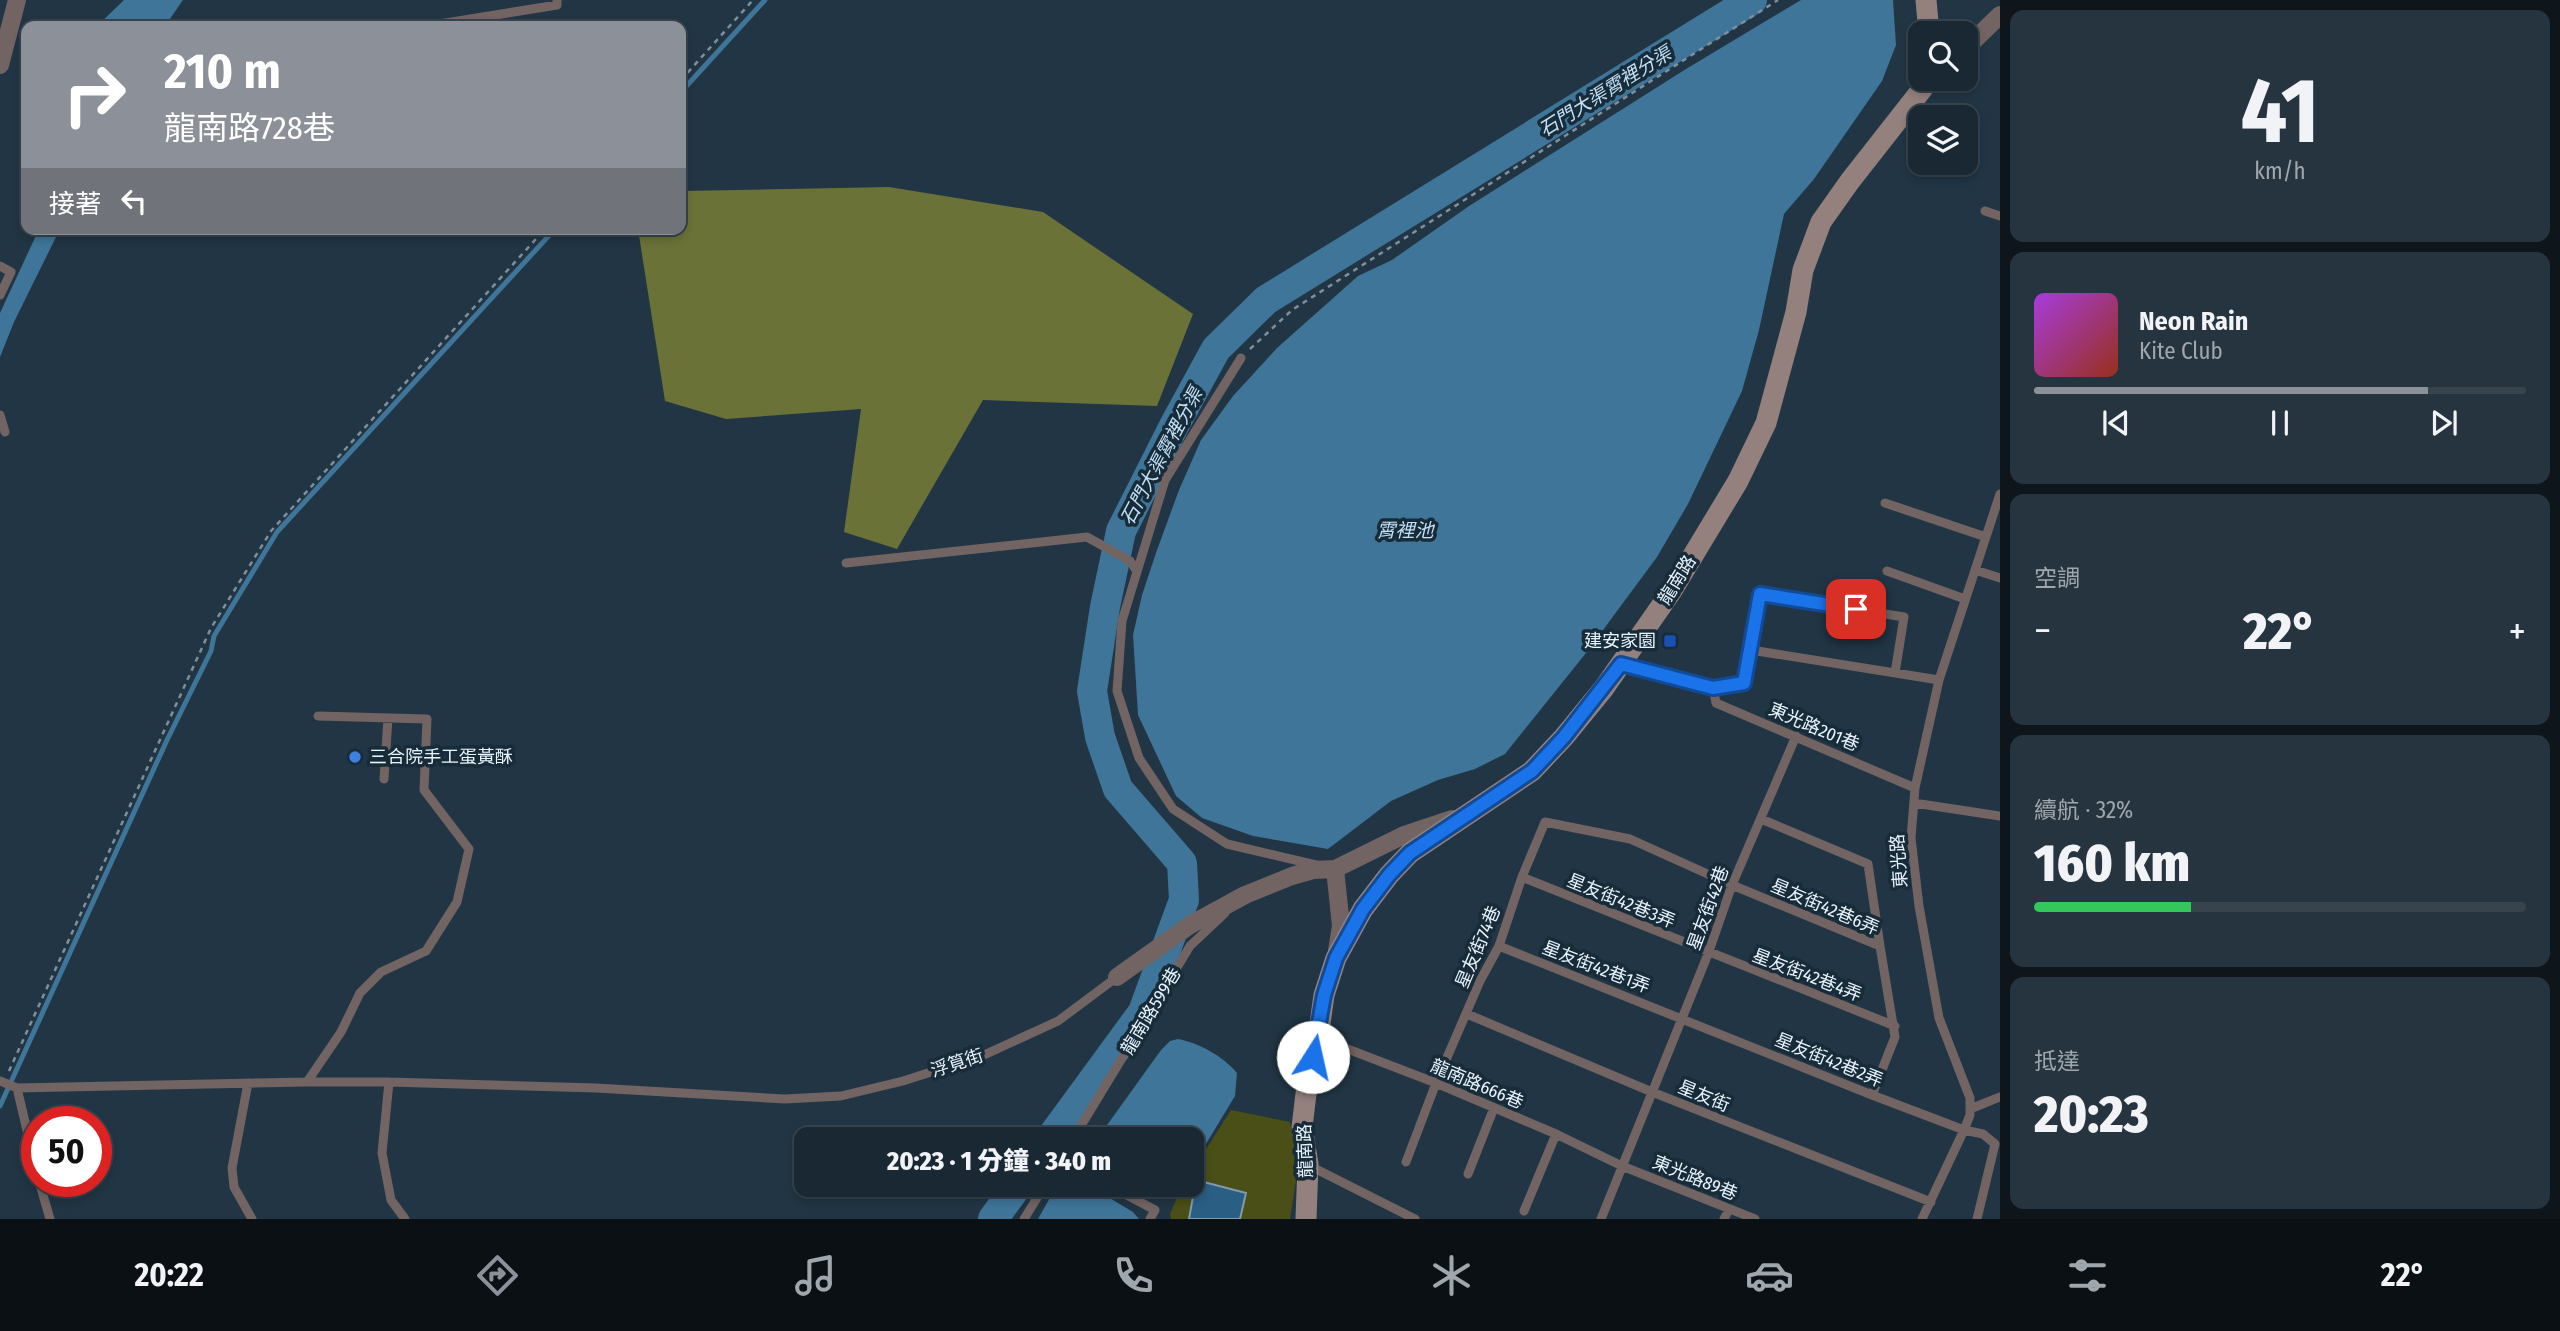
<!DOCTYPE html>
<html lang="zh-TW">
<meta charset="utf-8">
<style>
:root{--surface:#192833;--page:#26343f;--text:#f1f3f6;--muted:#9fa6ac;--line:#37444e;--accent:#8c9099}
body{margin:0;font-family:"Fira Sans Condensed","Noto Sans TC",sans-serif;background:var(--page);color:var(--text);height:100vh;display:flex;flex-direction:column;font-size:26px;white-space:nowrap}
*{box-sizing:border-box;margin:0}
p{font-size:23px;color:var(--muted)}
.icon{flex:none;width:38px;height:38px;fill:none;stroke:currentColor;stroke-width:2;stroke-linecap:round;stroke-linejoin:round}
.map{position:relative;flex:1;overflow:hidden}
.details{display:flex;flex-direction:column;gap:10px;padding:10px;background:#0e161c;width:560px}
.details>*{flex:none}
.banner{position:absolute;left:21px;top:21px;width:665px;height:214px;border-radius:14px;box-shadow:0 4px 10px #0003,0 0 0 2px var(--line);background:#8c9099;color:#fff;overflow:hidden}
.tools{position:absolute;left:1908px;top:21px;display:grid;gap:14px}
.tools a{display:grid;place-items:center;width:70px;height:70px;border-radius:14px;background:var(--surface);box-shadow:0 4px 10px #0003,0 0 0 2px var(--line);font-size:35px}
.speed{position:absolute;left:21px;top:1106px;display:flex;gap:14px;font-size:35px;font-weight:700;text-align:center}
.speed>*{display:grid;place-content:center;width:91px;height:91px;border-radius:50%;background:var(--surface);box-shadow:0 4px 10px #0003,0 0 0 2px var(--line);line-height:1}
.speed .limit{border:10px solid #d22;background:#fff;color:#111}
.pin{position:absolute;display:grid;place-items:center;width:60px;height:60px;color:#fff;margin:-30px;border-radius:14px;box-shadow:0 4px 10px #0006}
.me{position:absolute;width:77px;margin:-38px;rotate:10deg;stroke-linejoin:round;filter:drop-shadow(0 0 5px #0008)}
.turn{display:flex;align-items:center;gap:24px;height:147px;padding:0 28px;font-size:32px}
.turn .icon{width:91px;height:91px;stroke-width:2.5}
.turn b{display:block;font-size:49px;line-height:60px}
.then{display:flex;align-items:center;height:66px;padding:0 28px;background:#0003;gap:14px;font-size:26px}
.big{font-size:52px;font-weight:800;line-height:1.1}
.details .card{flex:1;display:flex;flex-direction:column;justify-content:center;gap:10px;min-width:0;padding:0 24px;border-radius:14px;background:var(--page)}
.details .dial{align-items:center;gap:0}
.dial b{font-size:91px;line-height:1}
.song{display:flex;align-items:center;gap:21px}
.cover{width:84px;height:84px;border-radius:10px;background:linear-gradient(135deg,hsl(280 70% 55%),hsl(10 70% 35%))}
.played{height:7px;border-radius:4px;background:linear-gradient(90deg,var(--accent) 80%,var(--line) 80%)}
.keys{display:flex;justify-content:space-around;direction:ltr}
.heat{display:flex;justify-content:space-between;align-items:center;font-size:38px;direction:ltr}
.charge{height:10px;border-radius:5px;background:linear-gradient(90deg,#34c759 32%,var(--line) 0)}
.trip{position:absolute;left:794px;top:1127px;width:410px;height:70px;border-radius:14px;background:var(--surface);box-shadow:0 4px 10px #0003,0 0 0 2px var(--line);font-weight:800;line-height:70px;text-align:center}
.menu{display:flex;height:112px;justify-content:space-around;align-items:center;background:#0a1014;color:var(--muted)}
.menu .icon{width:49px;height:49px}
.menu .on{color:var(--accent)}
.menu b{font-size:32px;color:var(--text)}
main{display:flex;flex:1;min-height:0}
.map>svg:first-child{display:block}
</style>
<main>
<div class="map">
<svg width="2000" height="1219" viewBox="0 0 2000 1219">
<rect width="100%" height="100%" fill="#213544"/>
<!-- green -->
<path fill="#494f16" d="M1231 1110 1290 1122 1298 1167 1290 1219H1171L1170 1214 1182 1186 1192 1185V1171Z"/>
<!-- forest -->
<path fill="#6b7237" d="M889 187 1043 212 1193 314 1157 406 983 400 897 549 844 532 861 409 726 419 665 401 638 229H681V191Z"/>
<!-- water -->
<path fill="#3e7599" d="M124 0H183L165 26H97Z
M1801 0H1893L1896 45 1882 81 1814 179 1784 214 1759 330 1742 391 1688 504 1657 557 1586 653 1505 754 1475 769 1438 780 1391 801 1328 849 1253 836 1202 818 1176 796 1138 715 1133 635 1142 595 1157 550 1179 490 1201 440 1233 396 1277 348 1358 276 1392 260 1469 206 1686 69Z
M39 229H60L14 322 0 357V313Z
M1178 1039C1199 1043 1223 1056 1237 1073L1235 1096 1192 1167V1139H1097L1161 1050 1170 1041Z
M1057 1185H1088L1133 1212 1139 1219H1038Z"/>
<g fill="none" stroke-linecap="round" stroke-linejoin="round">
<!-- stream -->
<path stroke="#3e7599" stroke-width="5" d="M681 92 765 0
M0 1106 167 740 211 651 214 636 277 532 555 229"/>
<!-- river -->
<path stroke="#3e7599" stroke-width="30" d="M1050 1139 1143 1012 1184 900 1182 863 1118 789 1100 737 1092 691 1105 607 1121 531 1175 424 1216 349 1266 300 1752 0
M993 1219 1018 1185"/>
</g>
<!-- building -->
<path fill="#2a5e83" stroke="#839aac" stroke-width="2" d="M1196 1180 1246 1193 1240 1219H1189Z"/>
<g fill="none" stroke-linecap="round" stroke-linejoin="round">
<!-- path -->
<path stroke="#7f909c" stroke-width="2.5" stroke-dasharray="5 5" stroke-linecap="butt" d="M681 80 753 0
M1250 349 1292 310 1778 0
M9 1071 211 628 271 531 545 229"/>
<!-- lane -->
<path stroke="#716462" stroke-width="9" d="M427 26 557 5V0
M1985 211 2000 216
M0 266 11 272 0 295
M1241 358 1165 480 1122 621 1117 691 1139 758 1173 809 1227 844 1316 865
M0 415 5 432
M1885 503 1986 537
M846 563 1087 537 1130 561 1136 570
M1975 570 2000 578
M1887 571 1965 599
M1751 650 1939 680
M1623 664 1713 687 1744 683 1760 594 1904 617 1895 673
M1713 687 1716 703 1915 788
M384 779 388 718
M1914 803 2000 816
M1761 819 1868 864 1880 946
M1522 877 1895 1026
M1499 946 1872 1095 1964 1130 1983 1134 1995 1144 1977 1219
M1467 1014 1652 1092 1931 1202
M1319 1038 1436 1083 1556 1134 1622 1166 1755 1219
M0 1081 17 1088 307 1082H389L596 1088 785 1099 841 1096 903 1081 984 1055 1058 1021 1117 977
M307 1082 341 1032 360 993 381 972 426 951 457 902 469 849 424 790 427 719 318 716
M389 1082 382 1153 391 1200 405 1219
M248 1083 232 1168 234 1187 252 1219
M17 1088 37 1173
M1970 1109 2000 1097
M1073 1139 1190 946 1225 913
M1406 1162 1436 1083 1480 981 1499 946 1522 877 1545 822 1630 839 1732 885 1880 946 1895 1037 1872 1095
M1310 1166 1415 1219
M1468 1174 1494 1108
M39 1181 50 1219
M1108 1185 1155 1210 1150 1219
M1524 1211 1556 1134
M1024 1219 1045 1185
M1601 1219 1708 954 1732 885 1796 736
M1724 1219 1729 1209
M1922 1219 1964 1130 1970 1115V1098L1939 1018 1919 906 1911 838 1915 788 1939 680 2000 494"/>
<!-- street -->
<path stroke="#716462" stroke-width="18" d="M1965 49 2000 15
M0 65 17 0
M1335 869 1341 926 1337 951
M1117 977 1190 925 1245 895 1292 876 1313 870 1335 869 1404 835 1452 819"/>
<!-- secondary -->
<path stroke="#94807d" stroke-width="21" d="M1926 0 1929 33
M1306 1219 1308 1164 1302 1127 1308 1077 1318 1038 1324 995 1336 958 1363 909 1389 875 1410 853 1532 771 1564 737 1604 688 1671 592 1738 481 1766 423 1796 312 1803 270 1821 222 1850 181 1923 88 1924 79"/>
</g>
<g fill="none" stroke-linecap="round" stroke-linejoin="round">
<!-- route casing -->
<g stroke="#114b97" stroke-width="18">
<path id="route" d="M1313 1057 1324 995 1336 958 1363 909 1389 875 1410 853 1532 771 1564 737 1621 664 1713 688 1744 683 1760 594 1856 609"/>
</g>
<!-- route -->
<use href="#route" stroke="#1a73e8" stroke-width="12"/>
</g>
<!-- markers -->
<rect fill="#1a4fb4" stroke="#172b39" stroke-width="2.5" x="1663" y="634" width="14" height="14" rx="3.5"/>
<circle fill="#3f7fe0" stroke="#172b39" stroke-width="2.5" cx="355" cy="757" r="7"/>
<g text-anchor="middle" stroke-width="7" stroke-linejoin="round" paint-order="stroke">
<!-- street labels -->
<g font-size="18" fill="#e7f3fd" stroke="#172b39">
<text transform="translate(1677 580) rotate(-58)" y="6">龍南路</text>
<text transform="translate(1814 727) rotate(23)" y="6">東光路201巷</text>
<text transform="translate(1899 861) rotate(-94)" y="6">東光路</text>
<text transform="translate(1621 901) rotate(22)" y="6">星友街42巷3弄</text>
<text transform="translate(1825 907) rotate(23)" y="6">星友街42巷6弄</text>
<text transform="translate(1708 908) rotate(-70)" y="6">星友街42巷</text>
<text transform="translate(1478 947) rotate(-67)" y="6">星友街74巷</text>
<text transform="translate(1596 967) rotate(21)" y="6">星友街42巷1弄</text>
<text transform="translate(1807 975) rotate(21)" y="6">星友街42巷4弄</text>
<text transform="translate(1151 1011) rotate(-59)" y="6">龍南路599巷</text>
<text transform="translate(1829 1060) rotate(22)" y="6">星友街42巷2弄</text>
<text transform="translate(957 1063) rotate(-18)" y="6">浮筧街</text>
<text transform="translate(1477 1084) rotate(23)" y="6">龍南路666巷</text>
<text transform="translate(1704 1096) rotate(22)" y="6">星友街</text>
<text transform="translate(1305 1151) rotate(-92)" y="6">龍南路</text>
<text transform="translate(1695 1178) rotate(22)" y="6">東光路89巷</text>
</g>
<!-- poi labels -->
<g font-size="18" fill="#e7f3fd" stroke="#172b39" text-anchor="end">
<text x="1656" y="647">建安家園</text>
<text x="369" y="763" text-anchor="start">三合院手工蛋黃酥</text>
</g>
<!-- water labels -->
<g font-size="19" font-style="italic" fill="#c2e1f7" stroke="#172b39">
<text transform="translate(1605 91) rotate(-32)" y="7">石門大渠霄裡分渠</text>
<text transform="translate(1161 456) rotate(-62)" y="7">石門大渠霄裡分渠</text>
<text x="1405" y="537">霄裡池</text>
</g>
</g>
</svg>
<div class="tools">
<a><svg class="icon" aria-label="search" viewBox="0 0 24 24"><circle cx="10" cy="10" r="6"/><path d="M15 15l6 6"/></svg></a>
<a><svg class="icon" aria-label="layers" viewBox="0 0 24 24"><path d="M12 4l9 5-9 5-9-5zM3 14l9 5 9-5"/></svg></a>
</div>
<div class="speed"><div class="limit">50</div></div>
<div class="pin" style="left:1856px;top:609px;background:#d93025"><svg class="icon" aria-label="arrive" viewBox="0 0 24 24"><path d="M6 21V4h12l-3 4 3 4H6"/></svg></div>
<svg class="me" style="left:1313px;top:1057px" viewBox="-20 -20 40 40"><circle r="19" fill="#fff"/><path d="M0-13L10 11 0 6-10 11z" fill="#1a73e8"/></svg>
<div class="trip">20:23 · 1 分鐘 · 340 m</div>
<div class="banner">
<div class="turn"><svg class="icon" aria-label="right" viewBox="0 0 24 24"><path d="M7 20v-9h11M14 6l5 5-5 5"/></svg><div><b>210 m</b>龍南路728巷</div></div>
<div class="then">接著<svg class="icon" aria-label="left" viewBox="0 0 24 24"><path d="M17 20v-9H6M10 6l-5 5 5 5"/></svg></div>
</div>
</div>
<section class="details">
<div class="card dial"><b>41</b><p>km/h</p></div>
<div class="card">
<div class="song"><i class="cover"></i><div><b>Neon Rain</b><p>Kite Club</p></div></div>
<div class="played"></div>
<div class="keys"><svg class="icon" aria-label="previous" viewBox="0 0 24 24"><path d="M18 5L8 12l10 7zM5 5v14"/></svg><svg class="icon" aria-label="pause" viewBox="0 0 24 24"><path d="M8 5v14M16 5v14"/></svg><svg class="icon" aria-label="next" viewBox="0 0 24 24"><path d="M6 5l10 7-10 7zM19 5v14"/></svg></div>
</div>
<div class="card"><p>空調</p>
<div class="heat"><a>−</a><b class="big">22°</b><a>+</a></div>
</div>
<div class="card"><p>續航 · 32%</p><b class="big">160 km</b><div class="charge"></div></div>
<div class="card"><p>抵達</p><b class="big">20:23</b></div>
</section>
</main>
<nav class="menu">
<b>20:22</b>
<svg class="icon on" aria-label="directions" viewBox="0 0 24 24"><path d="M12 3l9 9-9 9-9-9zM9 14v-3h6M13 9l2 2-2 2"/></svg>
<svg class="icon" aria-label="music" viewBox="0 0 24 24"><path d="M9 18V5l10-2v13"/><circle cx="6" cy="18" r="3"/><circle cx="16" cy="16" r="3"/></svg>
<svg class="icon" aria-label="phone" viewBox="0 0 24 24"><path d="M5 4h4l2 5-3 2q2 4 5 5l2-3 5 2v4C11 20 4 13 5 4z"/></svg>
<svg class="icon" aria-label="climate" viewBox="0 0 24 24"><path d="M12 3v18M4 7l16 10M4 17L20 7"/></svg>
<svg class="icon" aria-label="car" viewBox="0 0 24 24"><path d="M5 17H2v-5l4-1 3-4h7l3 4 3 1v5h-3M9 17h6M6 11h13"/><circle cx="7" cy="17" r="2"/><circle cx="17" cy="17" r="2"/></svg>
<svg class="icon" aria-label="filters" viewBox="0 0 24 24"><path d="M4 7h16M4 17h16"/><circle cx="9" cy="7" r="2"/><circle cx="15" cy="17" r="2"/></svg>
<b>22°</b>
</nav>
